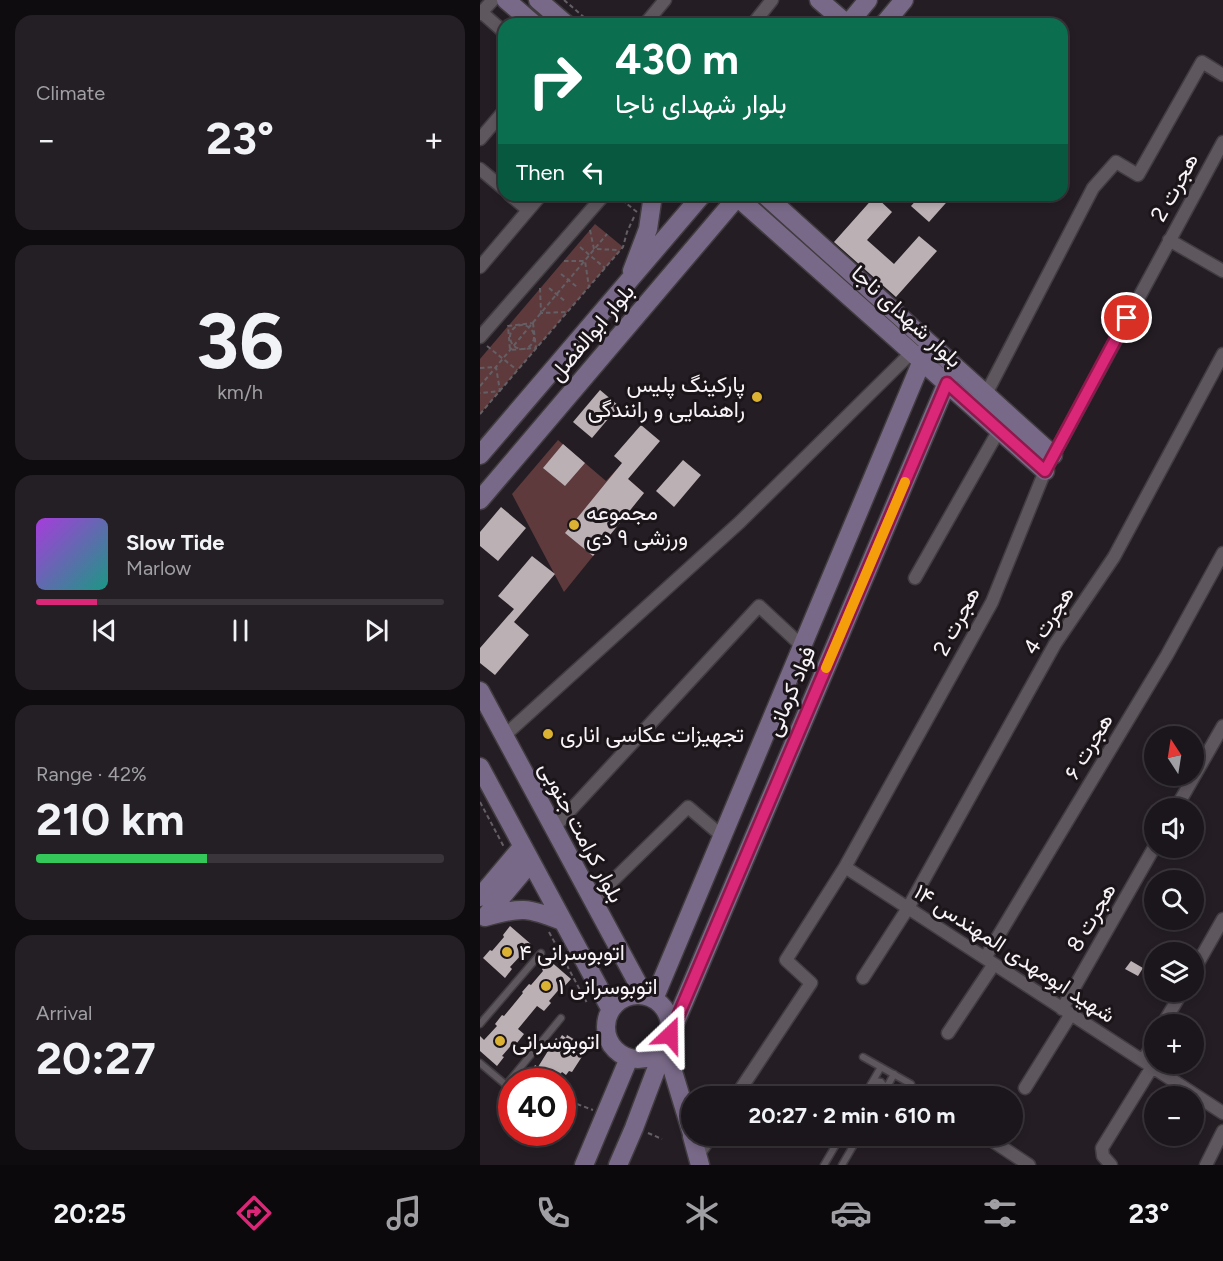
<!DOCTYPE html>
<meta charset="utf-8">
<style>
:root{--surface:#1b161b;--page:#241f24;--text:#f1f3f6;--muted:#a09fa3;--line:#39353a;--accent:#db2777}
body{margin:0;font-family:Figtree,Vazirmatn,sans-serif;background:var(--page);color:var(--text);height:100vh;display:flex;flex-direction:column;font-size:22px;white-space:nowrap}
*{box-sizing:border-box;margin:0}
p{font-size:20px;color:var(--muted)}
.icon{flex:none;width:33px;height:33px;fill:none;stroke:currentColor;stroke-width:2;stroke-linecap:round;stroke-linejoin:round}
.map{position:relative;flex:1;overflow:hidden}
.side{display:flex;flex-direction:column;gap:15px;padding:15px;background:#0f0c0f;width:480px}
.side>*{flex:none}
.top-card{position:absolute;left:18px;top:18px;width:570px;height:183px;border-radius:18px;box-shadow:0 3px 9px #0003,0 0 0 2px var(--line);background:#0b6e4f;color:#fff;overflow:hidden}
.needle{width:39px;rotate:348deg}
.controls{position:absolute;left:664px;top:726px;display:grid;gap:12px}
.controls a{display:grid;place-items:center;width:60px;height:60px;border-radius:50%;background:var(--surface);box-shadow:0 3px 9px #0003,0 0 0 2px var(--line);font-size:30px}
.speed{position:absolute;left:18px;top:1068px;display:flex;gap:12px;font-size:30px;font-weight:700;text-align:center}
.speed>*{display:grid;place-content:center;width:78px;height:78px;border-radius:50%;background:var(--surface);box-shadow:0 3px 9px #0003,0 0 0 2px var(--line);line-height:1}
.speed .limit{border:9px solid #d22;background:#fff;color:#111}
.pin{position:absolute;display:grid;place-items:center;width:51px;height:51px;color:#fff;margin:-26px;border:3px solid #fff;border-radius:50%;box-shadow:0 2px 6px #0007}
.me{position:absolute;width:66px;margin:-33px;rotate:23deg;stroke-linejoin:round;filter:drop-shadow(0 0 4px #0008)}
.turn{display:flex;align-items:center;gap:21px;height:126px;padding:0 18px;font-size:27px}
.turn .icon{width:78px;height:78px;stroke-width:2.5}
.turn b{display:block;font-size:42px;line-height:51px}
.then{display:flex;align-items:center;height:57px;padding:0 18px;background:#0003;gap:12px;font-size:22px}
.big{font-size:45px;font-weight:700;line-height:1.1}
.side .tile{flex:1;display:flex;flex-direction:column;justify-content:center;gap:9px;min-width:0;padding:0 21px;border-radius:18px;background:var(--page)}
.side .dial{align-items:center;gap:0}
.dial b{font-size:78px;line-height:1}
.song{display:flex;align-items:center;gap:18px}
.cover{width:72px;height:72px;border-radius:9px;background:linear-gradient(135deg,hsl(280 70% 55%),hsl(170 70% 35%))}
.played{height:6px;border-radius:3px;background:linear-gradient(90deg,var(--accent) 15%,var(--line) 15%)}
.keys{display:flex;justify-content:space-around;direction:ltr}
.heat{display:flex;justify-content:space-between;align-items:center;font-size:33px;direction:ltr}
.charge{height:9px;border-radius:4px;background:linear-gradient(90deg,#34c759 42%,var(--line) 0)}
.trip{position:absolute;left:201px;top:1086px;width:342px;height:60px;border-radius:30px;background:var(--surface);box-shadow:0 3px 9px #0003,0 0 0 2px var(--line);font-weight:700;line-height:60px;text-align:center}
.dock{display:flex;height:96px;justify-content:space-around;align-items:center;background:#0b090b;color:var(--muted)}
.dock .icon{width:42px;height:42px}
.dock .on{color:var(--accent)}
.dock b{font-size:27px;color:var(--text)}
main{display:flex;flex:1;min-height:0}
.map>svg:first-child{display:block}
</style>
<main>
<section class="side">
<div class="tile"><p>Climate</p>
<div class="heat"><a>−</a><b class="big">23°</b><a>+</a></div>
</div>
<div class="tile dial"><b>36</b><p>km/h</p></div>
<div class="tile">
<div class="song"><i class="cover"></i><div><b>Slow Tide</b><p>Marlow</p></div></div>
<div class="played"></div>
<div class="keys"><svg class="icon" aria-label="previous" viewBox="0 0 24 24"><path d="M18 5L8 12l10 7zM5 5v14"/></svg><svg class="icon" aria-label="pause" viewBox="0 0 24 24"><path d="M8 5v14M16 5v14"/></svg><svg class="icon" aria-label="next" viewBox="0 0 24 24"><path d="M6 5l10 7-10 7zM19 5v14"/></svg></div>
</div>
<div class="tile"><p>Range · 42%</p><b class="big">210 km</b><div class="charge"></div></div>
<div class="tile"><p>Arrival</p><b class="big">20:27</b></div>
</section>
<div class="map">
<svg width="743" height="1165" viewBox="0 0 743 1165">
<rect width="100%" height="100%" fill="#241e24"/>
<!-- park -->
<path fill="#5e3a3c" d="M115 224 143 247 0 414V359Z
M78 440 126 481 137 469 164 493 84 592 32 494Z"/>
<!-- building -->
<path fill="#bbb0b4" d="M441 195H473L449 222 431 206Z
M395 196 412 212 387 240 414 264 439 236 457 251 416 297 354 242Z
M120 390 139 406 112 438 93 422Z
M161 425 180 441 148 479 164 493 113 556 85 533 142 463 134 456Z
M83 444 105 463 85 486 63 468Z
M203 460 221 475 194 507 176 491Z
M21 507 46 528 18 561 0 546V532Z
M52 556 75 574 34 622 49 635 15 675 0 663V648L34 609 18 596Z
M30 926 52 945 44 954 43 953 30 967 32 969 25 978 3 958 10 950 12 951 24 937 23 935Z
M69 960 91 979 83 988 82 986 69 1001 71 1003 64 1011 57 1006 38 1029 44 1034 37 1043 35 1041 22 1056 24 1057 17 1066 0 1051V1036L4 1040 17 1026 15 1024 22 1015 24 1016 43 993 42 992 49 984 51 985 63 971 62 969Z
M651 961 663 968 658 976 645 969Z
M82 1035 86 1038 87 1035 100 1043 98 1046 103 1049 100 1053 103 1055 92 1072 89 1071 86 1075 82 1072 74 1082H41L50 1067 53 1069 55 1065 58 1067 76 1038 79 1040Z"/>
<g fill="none" stroke-linecap="round" stroke-linejoin="round">
<!-- lane casing -->
<g stroke="#403c40" stroke-width="9">
<path id="lane" d="M0 1024 61 953
M383 1057 431 1084
M0 1063 26 1085 81 1018
M391 1084 395 1081 401 1082 405 1087 404 1092
M384 1096 401 1067
M402 1096 414 1074
M344 1165 361 1136
M362 1165 379 1136"/>
</g>
<!-- street casing -->
<g stroke="#403c40" stroke-width="15">
<path id="street" d="M0 11 24 32
M0 14 13 0
M165 24 185 0
M273 24 292 0
M0 139 24 111
M0 169 24 189
M30 195 48 210
M689 240 743 271
M0 267 61 195
M0 337 124 195
M506 394 613 188 636 162 658 175 722 62 743 75
M435 578 519 430
M24 736 260 522 432 352
M696 808 743 726
M73 829 279 606 322 646
M365 867 743 1113
M112 901 208 807 242 836
M505 958 687 655 743 553
M714 970 743 919
M383 978 428 908 575 644 634 557 743 354
M582 1009 675 846
M683 1024 702 992
M468 1033 514 964
M663 1061 675 1039
M545 1088 591 1014
M256 1096 331 983 306 960 365 867 512 602 565 471 743 142
M505 1136 549 1165
M218 1155 231 1136
M631 1165 623 1156 622 1148 672 1067
M726 1165 743 1131"/>
</g>
<!-- secondary casing -->
<g stroke="#403c40" stroke-width="21">
<path id="secondary" d="M26 0 54 24
M58 0 86 24
M339 0 367 24
M368 24 388 0
M404 24 424 0
M255 195 565 471
M285 195 573 455
M152 271 168 229 173 195
M0 455 222 195
M0 500 259 195
M0 691 164 995
M0 767 131 1010
M0 897 42 847
M5 917C41 907 47 907 82 921
M5 917 51 862
M126 1027a32 32 0 1 1 64 0a32 32 0 1 1-64 0Z
M174 999 449 344
M190 1035 474 366
M185 1045 212 1134
M212 1136 220 1165
M104 1165 149 1058
M138 1165 154 1128 185 1046"/>
</g>
<!-- path -->
<path stroke="#645f64" stroke-width="2" stroke-dasharray="4.5 3" stroke-linecap="butt" d="M84 0 112 24
M136 195 157 212
M145 203 149 195
M110 230 114 249 139 250
M100 247 125 268
M84 261H105L109 287
M81 274 97 287
M60 288 61 313 87 312
M69 288 86 302
M53 323 56 348 30 350 28 326Z
M30 337a12 12 0 1 1 24 0a12 12 0 1 1-24 0Z
M7 346 37 370
M0 368 16 367 20 391 0 393
M0 386 127 234
M0 414 143 247 147 232 154 217
M0 802 24 847
M69 932 107 1003
M114 1034H136
M97 1104 113 1110
M168 1133 182 1139"/>
<!-- lane -->
<use href="#lane" stroke="#5e575e" stroke-width="6"/>
<!-- street -->
<use href="#street" stroke="#5e575e" stroke-width="12"/>
<!-- secondary -->
<use href="#secondary" stroke="#796988" stroke-width="18"/>
</g>
<g fill="none" stroke-linecap="round" stroke-linejoin="round">
<!-- route casing -->
<g stroke="#8e194d" stroke-width="15">
<path id="route" d="M190 1035 467 383 565 471 647 318"/>
</g>
<!-- route -->
<use href="#route" stroke="#db2777" stroke-width="10"/>
<!-- slow -->
<path stroke="#f59e0b" stroke-width="10" d="M346 668 425 482"/>
</g>
<!-- markers -->
<g fill="#dcb233" stroke="#1b151a" stroke-width="2">
<circle cx="277" cy="397" r="6"/>
<circle cx="94" cy="525" r="6"/>
<circle cx="68" cy="734" r="6"/>
<circle cx="27" cy="952" r="6"/>
<circle cx="66" cy="986" r="6"/>
<circle cx="20" cy="1041" r="6"/>
</g>
<g text-anchor="middle" stroke-width="6" stroke-linejoin="round" paint-order="stroke">
<!-- street labels -->
<g font-size="22" fill="#f7f3f7" stroke="#1b151a">
<text transform="translate(694 187) rotate(-61)" y="8">هجرت 2</text>
<text transform="translate(427 316) rotate(42)" y="8">بلوار شهدای ناجا</text>
<text transform="translate(111 332) rotate(-50)" y="8">بلوار ابوالفضل</text>
<text transform="translate(568 620) rotate(-58)" y="8">هجرت 4</text>
<text transform="translate(476 621) rotate(-62)" y="8">هجرت 2</text>
<text transform="translate(310 691) rotate(-67)" y="8">فواد کرمانی</text>
<text transform="translate(608 746) rotate(-59)" y="8">هجرت ۶</text>
<text transform="translate(102 832) rotate(62)" y="8">بلوار کرامت جنوبی</text>
<text transform="translate(611 917) rotate(-60)" y="8">هجرت 8</text>
<text transform="translate(535 953) rotate(33)" y="8">شهید ابومهدی المهندس ۱۴</text>
</g>
<!-- poi labels -->
<g font-size="22" fill="#f7f3f7" stroke="#1b151a" text-anchor="start">
<text x="265" y="392" text-anchor="end">پارکینگ پلیس<tspan x="265" dy="25">راهنمایی و رانندگی</tspan></text>
<text x="106" y="520">مجموعه<tspan x="106" dy="25">ورزشی ۹ دی</tspan></text>
<text x="80" y="742">تجهیزات عکاسی اناری</text>
<text x="39" y="960">اتوبوسرانی ۴</text>
<text x="78" y="994">اتوبوسرانی ۱</text>
<text x="32" y="1049">اتوبوسرانی</text>
</g>
</g>
</svg>
<div class="controls">
<a><svg class="needle" viewBox="-14 -14 28 28"><path d="M0-13l5 13h-10z" fill="#e53935"/><path d="M0 13l5-13h-10z" fill="#a09fa3"/></svg></a>
<a><svg class="icon" aria-label="sound" viewBox="0 0 24 24"><path d="M4 9h4l5-4v14l-5-4H4zM17 9q2 3 0 6"/></svg></a>
<a><svg class="icon" aria-label="search" viewBox="0 0 24 24"><circle cx="10" cy="10" r="6"/><path d="M15 15l6 6"/></svg></a>
<a><svg class="icon" aria-label="layers" viewBox="0 0 24 24"><path d="M12 4l9 5-9 5-9-5zM3 14l9 5 9-5"/></svg></a>
<a>+</a>
<a>−</a>
</div>
<div class="speed"><div class="limit">40</div></div>
<div class="pin" style="left:647px;top:318px;background:#d93025"><svg class="icon" aria-label="arrive" viewBox="0 0 24 24"><path d="M6 21V4h12l-3 4 3 4H6"/></svg></div>
<svg class="me" style="left:190px;top:1035px" viewBox="-20 -20 40 40"><path d="M0-17L14 15 0 8-14 15z" fill="#db2777" stroke="#fff" stroke-width="4"/></svg>
<div class="trip">20:27 · 2 min · 610 m</div>
<div class="top-card">
<div class="turn"><svg class="icon" aria-label="right" viewBox="0 0 24 24"><path d="M7 20v-9h11M14 6l5 5-5 5"/></svg><div><b>430 m</b>بلوار شهدای ناجا</div></div>
<div class="then">Then<svg class="icon" aria-label="left" viewBox="0 0 24 24"><path d="M17 20v-9H6M10 6l-5 5 5 5"/></svg></div>
</div>
</div>
</main>
<nav class="dock">
<b>20:25</b>
<svg class="icon on" aria-label="directions" viewBox="0 0 24 24"><path d="M12 3l9 9-9 9-9-9zM9 14v-3h6M13 9l2 2-2 2"/></svg>
<svg class="icon" aria-label="music" viewBox="0 0 24 24"><path d="M9 18V5l10-2v13"/><circle cx="6" cy="18" r="3"/><circle cx="16" cy="16" r="3"/></svg>
<svg class="icon" aria-label="phone" viewBox="0 0 24 24"><path d="M5 4h4l2 5-3 2q2 4 5 5l2-3 5 2v4C11 20 4 13 5 4z"/></svg>
<svg class="icon" aria-label="climate" viewBox="0 0 24 24"><path d="M12 3v18M4 7l16 10M4 17L20 7"/></svg>
<svg class="icon" aria-label="car" viewBox="0 0 24 24"><path d="M5 17H2v-5l4-1 3-4h7l3 4 3 1v5h-3M9 17h6M6 11h13"/><circle cx="7" cy="17" r="2"/><circle cx="17" cy="17" r="2"/></svg>
<svg class="icon" aria-label="filters" viewBox="0 0 24 24"><path d="M4 7h16M4 17h16"/><circle cx="9" cy="7" r="2"/><circle cx="15" cy="17" r="2"/></svg>
<b>23°</b>
</nav>
